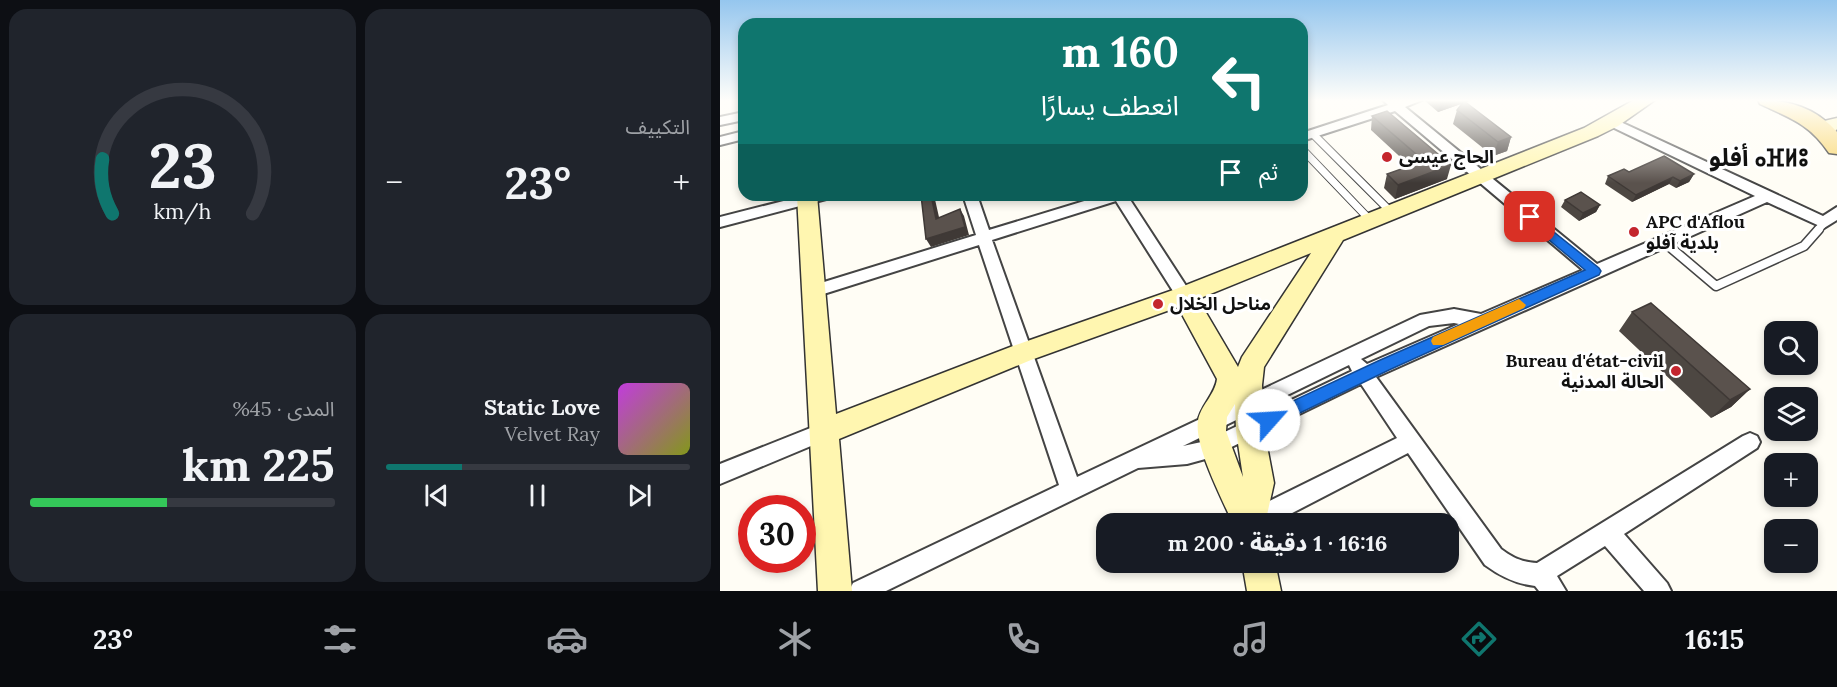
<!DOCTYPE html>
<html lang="ar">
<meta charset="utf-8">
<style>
:root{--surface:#171b24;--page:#20242c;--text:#f1f3f6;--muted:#9ea1a6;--line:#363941;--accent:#0f766e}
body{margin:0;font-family:Lora,"Noto Sans Arabic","Noto Sans Tifinagh",serif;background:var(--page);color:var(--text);direction:rtl;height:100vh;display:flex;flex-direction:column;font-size:22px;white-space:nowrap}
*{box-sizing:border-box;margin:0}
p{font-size:20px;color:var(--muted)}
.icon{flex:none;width:33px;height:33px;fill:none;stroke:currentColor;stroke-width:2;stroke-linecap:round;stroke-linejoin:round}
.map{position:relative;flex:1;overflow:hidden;direction:ltr}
.drawer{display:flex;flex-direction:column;gap:9px;padding:9px;background:#0d0f14;width:720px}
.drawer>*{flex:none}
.guide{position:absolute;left:18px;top:18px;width:570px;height:183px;border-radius:18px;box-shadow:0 3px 9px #0003;direction:rtl;background:#0f766e;color:#fff;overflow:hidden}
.controls{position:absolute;left:1044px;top:321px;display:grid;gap:12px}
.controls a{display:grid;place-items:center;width:54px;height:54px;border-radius:12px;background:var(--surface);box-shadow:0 3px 9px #0003;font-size:30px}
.speed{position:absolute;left:18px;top:495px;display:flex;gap:12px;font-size:30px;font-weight:700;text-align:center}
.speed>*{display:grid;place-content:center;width:78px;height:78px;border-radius:50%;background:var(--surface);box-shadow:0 3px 9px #0003;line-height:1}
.speed .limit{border:9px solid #d22;background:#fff;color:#111}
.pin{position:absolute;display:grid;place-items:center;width:51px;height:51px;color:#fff;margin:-26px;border-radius:12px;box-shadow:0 3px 9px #0006}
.me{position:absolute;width:66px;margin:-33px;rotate:64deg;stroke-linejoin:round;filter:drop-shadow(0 0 4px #0008)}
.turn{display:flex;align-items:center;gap:21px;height:126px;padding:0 30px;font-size:27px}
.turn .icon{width:78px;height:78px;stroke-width:2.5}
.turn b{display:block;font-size:42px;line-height:51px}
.then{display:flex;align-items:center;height:57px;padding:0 30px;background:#0003;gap:12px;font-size:22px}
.big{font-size:45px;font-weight:800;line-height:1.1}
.drawer .tile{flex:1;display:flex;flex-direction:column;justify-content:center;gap:9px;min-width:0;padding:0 21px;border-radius:18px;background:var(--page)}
.drawer .dial{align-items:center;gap:0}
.dial svg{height:156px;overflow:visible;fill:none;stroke:var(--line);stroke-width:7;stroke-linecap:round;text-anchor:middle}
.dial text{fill:var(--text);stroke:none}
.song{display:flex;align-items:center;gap:18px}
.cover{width:72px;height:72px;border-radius:9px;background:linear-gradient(135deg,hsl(290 70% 55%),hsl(70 70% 35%))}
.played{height:6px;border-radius:3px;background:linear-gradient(90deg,var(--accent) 25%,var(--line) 25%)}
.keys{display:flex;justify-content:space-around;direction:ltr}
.heat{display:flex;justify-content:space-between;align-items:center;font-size:33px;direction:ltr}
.charge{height:9px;border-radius:4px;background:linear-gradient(90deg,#34c759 45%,var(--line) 0)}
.drawer .tiles{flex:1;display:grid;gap:9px;grid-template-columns:repeat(2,1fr)}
.trip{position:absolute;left:376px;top:513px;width:363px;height:60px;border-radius:18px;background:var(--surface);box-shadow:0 3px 9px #0003;font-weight:800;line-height:60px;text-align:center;direction:rtl}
.tab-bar{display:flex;height:96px;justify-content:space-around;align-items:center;background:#090b0e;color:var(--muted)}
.tab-bar .icon{width:42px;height:42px}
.tab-bar .active{color:var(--accent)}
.tab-bar b{font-size:27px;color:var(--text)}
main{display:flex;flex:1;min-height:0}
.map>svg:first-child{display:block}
</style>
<main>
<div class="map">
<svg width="1117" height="591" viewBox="0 0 1117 591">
<rect width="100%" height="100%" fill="#fffdf5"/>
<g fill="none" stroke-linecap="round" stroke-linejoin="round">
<!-- lane-far1 casing -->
<g stroke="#444" stroke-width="9">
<path id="lane-far1" d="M593 134 671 212
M582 149 651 221
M1098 230 1104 223"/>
</g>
<!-- lane casing -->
<g stroke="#444" stroke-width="11">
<path id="lane" d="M944 242 996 286 1084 246 1099 229"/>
</g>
<!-- street casing -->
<g stroke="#444" stroke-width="4">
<path id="street" d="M663 100H702L685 107 877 264 1035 196 888 125 886 122 888 119 892 118 1103 216 1117 207V220L1104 228 1047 202 656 377 781 549C793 558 802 562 817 563L1023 436 1030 433 1037 436 1040 442 1037 448 904 534 947 583 951 591H924L885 546 837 576 846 591H819L815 586C796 584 780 576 765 565L688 453 551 524H518L521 515 677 438 641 384 489 458 467 464 418 468 166 591H129L133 583 339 485 259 245 94 297 88 295 86 291 88 287 256 235 243 195H257L269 230 384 195H407L472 295 470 299 464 301 458 299 396 201 272 240 357 477 700 315 734 309 761 314 863 270 675 111 582 141V133L668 105ZM734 323 739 324 647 364 641 359 709 326ZM629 365 632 371 486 441 463 446Z
M24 112V120L0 125V117Z
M24 131V139L0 145V137Z
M87 195H112L110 198 0 227V217Z
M103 423 110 426 113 432 110 438 0 484V464Z"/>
</g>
<!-- secondary casing -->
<g stroke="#333" stroke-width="3">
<path id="secondary" d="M914 100H935L898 126 878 136 623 240 544 367 542 385 544 430 554 483 545 524H513C503 500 474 446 478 421 480 406 495 395 497 379L458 307 311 360 119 439 132 591H98L77 195H97L116 414 293 346 456 289 864 128ZM591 253 522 357 518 367 478 299ZM515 404 516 430 523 477 506 431 507 417Z
M1117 118V129L1113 134H1099L1097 130 1104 121Z
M522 562H555L561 591H527Z"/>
</g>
<!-- primary casing -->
<g stroke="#222" stroke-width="3">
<path id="primary" d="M1038 100C1069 100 1095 107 1117 132V154L1109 153C1090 124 1070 118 1040 104Z"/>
</g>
<!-- lane-far1 -->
<use href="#lane-far1" stroke="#fff" stroke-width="7"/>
<!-- lane -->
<use href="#lane" stroke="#fff" stroke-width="8"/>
<!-- street -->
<use href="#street" fill="#fff" fill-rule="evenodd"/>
<!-- secondary -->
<use href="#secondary" fill="#fff6b0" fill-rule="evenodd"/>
<!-- primary -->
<use href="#primary" fill="#f9d66b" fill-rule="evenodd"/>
</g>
<!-- wall -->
<path fill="#4d4742" d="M704 100H752L745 103 791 137 787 151 773 156 733 124 737 110 741 104 718 112Z
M652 116 727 179 675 199 664 188 667 174 690 166 651 130Z
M909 172 974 174 969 182 956 188 949 184 912 202 885 184 888 176Z
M845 200 880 205 876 212 859 221 841 207Z
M912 312 1030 389 1011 407 991 418 899 331Z"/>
<!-- shaded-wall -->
<path fill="#3f3936" d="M721 100H752L718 112Z
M791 137 787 151 773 156 778 142Z
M731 165 727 179 675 199 678 185Z
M974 174 969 182 956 188 960 181Z
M953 177 949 184 912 202 916 195Z
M211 195H214L221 226 216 219Z
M880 205 876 212 859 221 863 213Z
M240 209 244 216 249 235 211 247 206 239Z
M1030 389 1011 407 991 418 1010 400Z"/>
<!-- building -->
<path fill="#5a524d" stroke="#3f3936" stroke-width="1.5" d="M744 101 791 137 778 142 737 110Z
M667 111 731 165 678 185 667 174 704 161 652 116Z
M944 156 974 174 960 181 953 177 916 195 888 176 904 169 909 172Z
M861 192 880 205 863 213 845 200Z
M201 195H211L216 219 240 209 245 227 206 239Z
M931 303 1030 389 1010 400 912 312Z"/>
<!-- sky -->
<linearGradient id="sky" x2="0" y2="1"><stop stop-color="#95c6ee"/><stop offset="0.55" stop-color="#fffefa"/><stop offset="1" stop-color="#fffefa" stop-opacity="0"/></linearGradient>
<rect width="1117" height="183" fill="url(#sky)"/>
<!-- route -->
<path fill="#1a73e8" stroke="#114b97" stroke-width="1.5" d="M810 213 879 268 881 271 879 275 669 370 555 425 549 428 543 425 541 420 543 415 658 361 865 270 805 220V214Z"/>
<!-- slow -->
<path fill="#f59e0b" d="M799 299 806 305 804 308 723 345H713L711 341 713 337Z"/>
<!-- markers -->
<g fill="#c4262e" stroke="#fff" stroke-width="2">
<circle cx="667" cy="157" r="6"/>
<circle cx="914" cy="232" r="6"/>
<circle cx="438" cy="304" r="6"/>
<circle cx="956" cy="371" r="6"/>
</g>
<g text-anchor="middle" stroke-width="6" stroke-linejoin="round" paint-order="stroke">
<!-- poi labels -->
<g font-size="18" font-weight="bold" fill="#111" stroke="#fff" text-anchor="start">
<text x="679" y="163">الحاج عيسى</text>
<text x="926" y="228">APC d'Aflou<tspan x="926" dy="21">بلدية آفلو</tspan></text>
<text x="450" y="310">مناحل الخلال</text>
<text x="944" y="367" text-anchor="end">Bureau d'état-civil<tspan x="944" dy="21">الحالة المدنية</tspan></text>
</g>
<!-- district labels -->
<g font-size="24" font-weight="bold" fill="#111" stroke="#fff">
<text x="1039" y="166">أفلو ⴰⴼⵍⵓ</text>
</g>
</g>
</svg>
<div class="controls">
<a><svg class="icon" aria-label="search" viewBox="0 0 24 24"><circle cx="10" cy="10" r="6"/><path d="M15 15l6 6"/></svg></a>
<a><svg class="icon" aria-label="layers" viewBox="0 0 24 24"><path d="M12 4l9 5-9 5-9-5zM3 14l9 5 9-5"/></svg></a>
<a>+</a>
<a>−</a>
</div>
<div class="speed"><div class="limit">30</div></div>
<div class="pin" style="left:810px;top:217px;background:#d93025"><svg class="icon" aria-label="arrive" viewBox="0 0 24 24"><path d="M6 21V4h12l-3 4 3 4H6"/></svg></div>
<svg class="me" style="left:549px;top:420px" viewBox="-20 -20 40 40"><circle r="19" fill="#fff"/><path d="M0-13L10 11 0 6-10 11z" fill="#1a73e8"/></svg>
<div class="trip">16:16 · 1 دقيقة · 200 m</div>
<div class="guide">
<div class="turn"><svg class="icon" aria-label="left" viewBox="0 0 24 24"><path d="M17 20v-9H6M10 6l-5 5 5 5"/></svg><div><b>160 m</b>انعطف يسارًا</div></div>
<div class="then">ثم<svg class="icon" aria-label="arrive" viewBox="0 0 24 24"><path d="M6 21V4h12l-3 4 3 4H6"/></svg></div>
</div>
</div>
<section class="drawer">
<div class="tiles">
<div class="tile"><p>التكييف</p>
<div class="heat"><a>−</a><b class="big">23°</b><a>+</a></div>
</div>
<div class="tile dial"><svg viewBox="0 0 100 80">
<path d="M14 69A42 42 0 1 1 86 69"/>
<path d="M14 69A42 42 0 0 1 9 41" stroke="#0f766e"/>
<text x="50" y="56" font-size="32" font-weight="700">23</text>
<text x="50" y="72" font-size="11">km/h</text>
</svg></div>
<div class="tile">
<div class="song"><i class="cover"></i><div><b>Static Love</b><p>Velvet Ray</p></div></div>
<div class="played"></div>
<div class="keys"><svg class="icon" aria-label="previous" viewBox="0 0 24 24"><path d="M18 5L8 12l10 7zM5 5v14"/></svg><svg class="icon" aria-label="pause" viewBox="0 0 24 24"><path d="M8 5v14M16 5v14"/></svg><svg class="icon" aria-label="next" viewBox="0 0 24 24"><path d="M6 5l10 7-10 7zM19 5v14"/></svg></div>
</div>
<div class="tile"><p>المدى · 45%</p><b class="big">225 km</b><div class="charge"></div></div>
</div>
</section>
</main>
<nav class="tab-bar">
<b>16:15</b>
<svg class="icon active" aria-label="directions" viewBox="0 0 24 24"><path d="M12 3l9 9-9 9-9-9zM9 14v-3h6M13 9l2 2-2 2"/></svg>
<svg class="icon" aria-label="music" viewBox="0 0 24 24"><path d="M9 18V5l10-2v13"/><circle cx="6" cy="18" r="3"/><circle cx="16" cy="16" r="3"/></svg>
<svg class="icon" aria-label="phone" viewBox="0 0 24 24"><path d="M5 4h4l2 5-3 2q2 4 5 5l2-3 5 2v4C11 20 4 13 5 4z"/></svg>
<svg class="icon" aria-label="climate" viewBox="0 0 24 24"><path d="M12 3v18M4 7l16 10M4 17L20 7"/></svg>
<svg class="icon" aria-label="car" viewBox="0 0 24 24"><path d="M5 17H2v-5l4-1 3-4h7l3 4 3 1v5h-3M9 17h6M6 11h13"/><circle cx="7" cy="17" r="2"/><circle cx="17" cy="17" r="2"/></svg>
<svg class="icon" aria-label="filters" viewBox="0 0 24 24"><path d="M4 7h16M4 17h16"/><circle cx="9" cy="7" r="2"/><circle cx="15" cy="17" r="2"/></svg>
<b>23°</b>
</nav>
